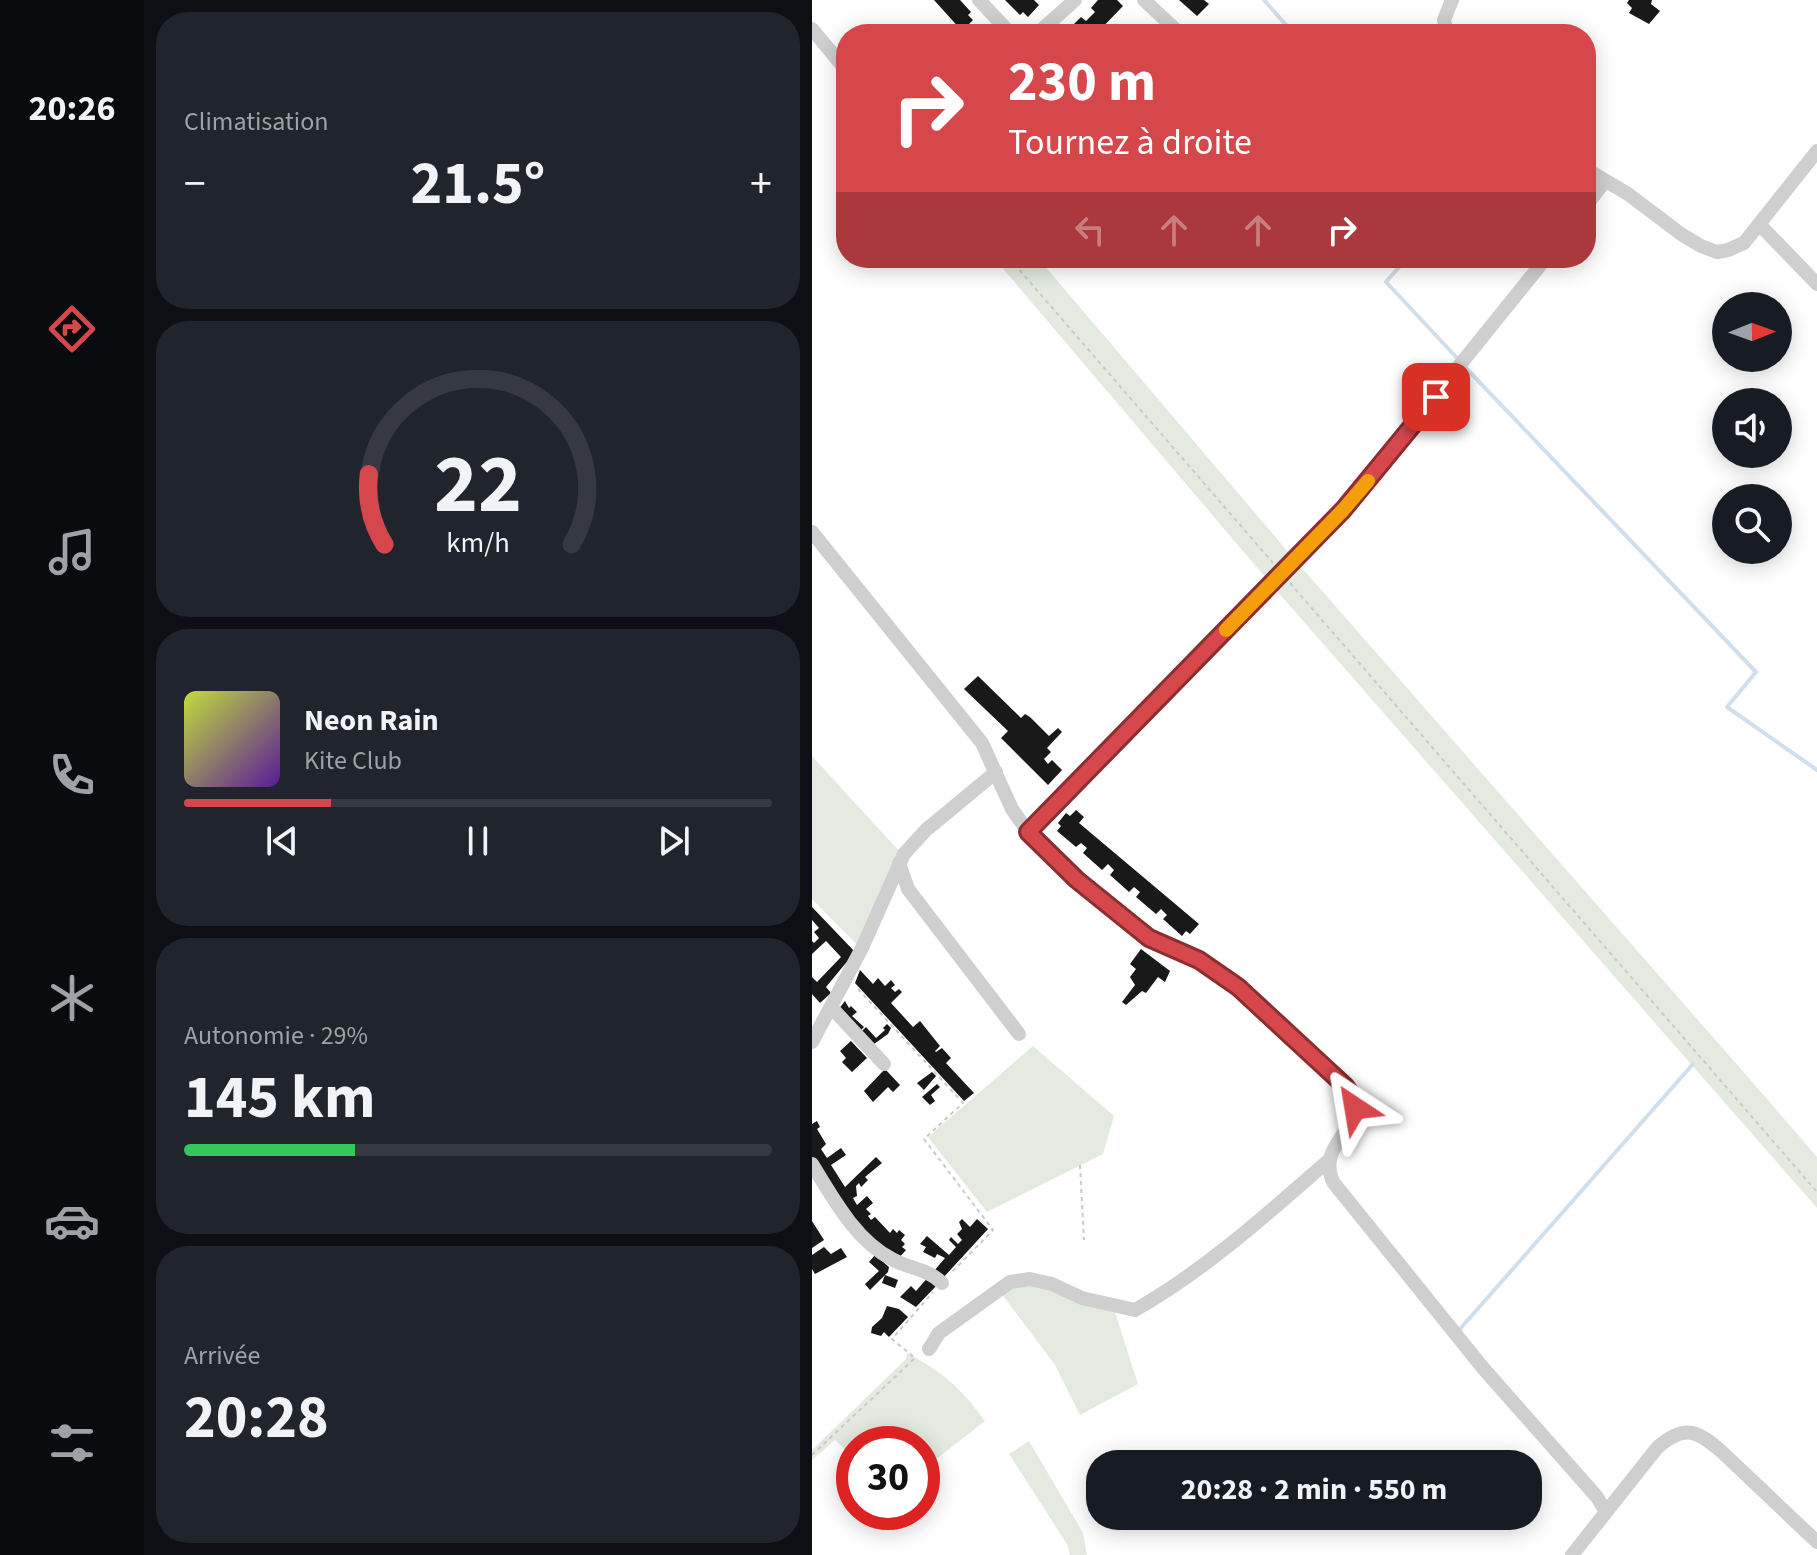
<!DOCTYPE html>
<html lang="fr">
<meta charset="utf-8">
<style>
:root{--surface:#171b24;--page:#20242c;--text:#f1f3f6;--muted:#9ea1a6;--line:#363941;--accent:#d6474b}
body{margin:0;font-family:"Source Sans 3",sans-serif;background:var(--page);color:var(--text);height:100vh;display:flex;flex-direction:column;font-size:30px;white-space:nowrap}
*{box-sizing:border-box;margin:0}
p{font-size:26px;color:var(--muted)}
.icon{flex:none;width:44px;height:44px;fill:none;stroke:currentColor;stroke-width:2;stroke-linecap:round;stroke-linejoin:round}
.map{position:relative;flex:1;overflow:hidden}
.side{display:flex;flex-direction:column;gap:12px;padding:12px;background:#0d0f14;width:668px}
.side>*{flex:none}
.banner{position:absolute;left:24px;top:24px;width:760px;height:244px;border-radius:32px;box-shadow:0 4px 20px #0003;background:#d6474b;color:#fff;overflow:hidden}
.needle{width:52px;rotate:89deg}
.buttons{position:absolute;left:900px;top:292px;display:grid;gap:16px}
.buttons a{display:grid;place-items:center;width:80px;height:80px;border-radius:50%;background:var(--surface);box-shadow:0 4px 20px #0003;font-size:40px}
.speed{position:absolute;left:24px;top:1426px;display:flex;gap:16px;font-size:40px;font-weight:700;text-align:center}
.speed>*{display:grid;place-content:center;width:104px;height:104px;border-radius:50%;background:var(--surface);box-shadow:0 4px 20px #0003;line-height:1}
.speed .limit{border:12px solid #d22;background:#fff;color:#111}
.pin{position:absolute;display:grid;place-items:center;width:68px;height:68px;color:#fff;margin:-34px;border-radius:16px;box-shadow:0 4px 12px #0006}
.me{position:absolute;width:88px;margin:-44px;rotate:327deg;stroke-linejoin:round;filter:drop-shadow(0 0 6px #0008)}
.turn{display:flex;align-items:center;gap:28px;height:168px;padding:0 40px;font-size:36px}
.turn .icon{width:104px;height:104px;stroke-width:2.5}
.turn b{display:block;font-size:56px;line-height:68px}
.lanes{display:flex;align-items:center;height:76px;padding:0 40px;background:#0003;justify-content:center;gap:40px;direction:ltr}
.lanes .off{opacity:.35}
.big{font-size:60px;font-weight:700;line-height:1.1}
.side .card{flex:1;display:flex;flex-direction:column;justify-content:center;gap:12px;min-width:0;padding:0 28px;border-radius:32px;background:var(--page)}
.side .dial{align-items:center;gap:0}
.dial svg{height:208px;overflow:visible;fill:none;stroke:var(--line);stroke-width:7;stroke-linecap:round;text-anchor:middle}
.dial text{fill:var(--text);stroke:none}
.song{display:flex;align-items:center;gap:24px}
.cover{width:96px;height:96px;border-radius:12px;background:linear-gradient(135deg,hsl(70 70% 55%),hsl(270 70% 35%))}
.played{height:8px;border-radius:4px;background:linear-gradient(90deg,var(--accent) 25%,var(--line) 25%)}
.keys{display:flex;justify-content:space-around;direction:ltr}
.heat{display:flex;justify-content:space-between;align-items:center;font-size:44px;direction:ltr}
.charge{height:12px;border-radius:6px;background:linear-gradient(90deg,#34c759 29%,var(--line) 0)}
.trip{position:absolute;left:274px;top:1450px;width:456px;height:80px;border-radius:32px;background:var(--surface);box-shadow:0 4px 20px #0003;font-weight:700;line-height:80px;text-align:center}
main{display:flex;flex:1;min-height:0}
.tabs{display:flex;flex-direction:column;width:144px;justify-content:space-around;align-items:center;background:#090b0e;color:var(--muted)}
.tabs .icon{width:56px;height:56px}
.tabs .active{color:var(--accent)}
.tabs b{font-size:36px;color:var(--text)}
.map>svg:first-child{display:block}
</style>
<main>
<nav class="tabs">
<b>20:26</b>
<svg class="icon active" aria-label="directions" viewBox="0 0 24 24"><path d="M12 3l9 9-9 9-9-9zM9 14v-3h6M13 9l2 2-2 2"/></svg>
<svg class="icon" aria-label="music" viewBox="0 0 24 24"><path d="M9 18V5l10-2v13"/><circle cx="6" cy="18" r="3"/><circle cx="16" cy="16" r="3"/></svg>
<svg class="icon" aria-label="phone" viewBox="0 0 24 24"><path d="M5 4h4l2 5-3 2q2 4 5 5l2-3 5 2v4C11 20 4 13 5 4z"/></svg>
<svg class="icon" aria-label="climate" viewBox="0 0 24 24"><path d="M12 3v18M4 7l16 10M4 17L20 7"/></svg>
<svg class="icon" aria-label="car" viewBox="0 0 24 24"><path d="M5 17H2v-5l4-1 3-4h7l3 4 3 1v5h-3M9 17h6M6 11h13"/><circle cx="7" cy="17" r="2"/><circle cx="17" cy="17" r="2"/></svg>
<svg class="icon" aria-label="filters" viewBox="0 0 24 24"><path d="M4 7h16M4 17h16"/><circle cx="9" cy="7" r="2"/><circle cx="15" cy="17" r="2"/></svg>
</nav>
<section class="side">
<div class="card"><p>Climatisation</p>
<div class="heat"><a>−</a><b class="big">21.5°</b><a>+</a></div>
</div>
<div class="card dial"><svg viewBox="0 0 100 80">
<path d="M14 69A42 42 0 1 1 86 69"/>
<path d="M14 69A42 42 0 0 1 8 42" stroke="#d6474b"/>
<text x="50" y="56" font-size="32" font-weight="700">22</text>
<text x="50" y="72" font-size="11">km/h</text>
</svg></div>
<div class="card">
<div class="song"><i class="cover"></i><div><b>Neon Rain</b><p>Kite Club</p></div></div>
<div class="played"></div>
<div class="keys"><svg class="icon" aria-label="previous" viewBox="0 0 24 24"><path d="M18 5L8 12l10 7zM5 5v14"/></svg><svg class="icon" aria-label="pause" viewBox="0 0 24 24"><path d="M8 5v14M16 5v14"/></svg><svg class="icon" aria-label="next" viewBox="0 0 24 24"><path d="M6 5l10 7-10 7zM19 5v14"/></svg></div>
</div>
<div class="card"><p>Autonomie · 29%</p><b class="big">145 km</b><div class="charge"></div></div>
<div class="card"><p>Arrivée</p><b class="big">20:28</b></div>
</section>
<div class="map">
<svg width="1005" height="1555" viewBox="0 0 1005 1555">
<rect width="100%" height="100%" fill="#fff"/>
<!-- green -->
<path fill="#e4eadf" d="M182 258H226L483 560 956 1100 1005 1157V1208L464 590Z
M0 756 88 852 47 947 0 899Z
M221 1046 302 1116 291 1154 175 1212 116 1137Z
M218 1279 301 1306 326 1384 268 1415 243 1365 186 1289Z
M95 1353C133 1374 147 1386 173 1421L110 1470V1444H42V1458L23 1440 0 1460V1450L94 1359Z
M217 1441 271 1533 275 1555H258L255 1544 197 1454Z"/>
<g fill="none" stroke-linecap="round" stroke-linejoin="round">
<!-- stream -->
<path stroke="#d0dfeb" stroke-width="4" d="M452 0 482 34
M595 258 574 282 646 359
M652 366 944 672 915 707 1005 770
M648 1329 881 1064"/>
</g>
<!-- building -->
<path fill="#191919" d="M122 0H148L159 12 156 15 161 20 150 31Z
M193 0H222L227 5 216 17 211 12 208 15Z
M286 0H305L311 6 284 34H262L257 29 269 17 274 21 283 12 279 8Z
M367 0H392L397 4 385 16Z
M817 0H840L839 4 848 11 837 24 817 13 820 8 815 3Z
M166 676 209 718 213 714 218 717 237 736 246 728 250 732 235 748 239 752 232 759 236 764 240 760 250 770 236 785 189 738 196 731 152 689Z
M264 810 272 817 267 823 387 924 378 934 374 931 370 936 351 919 355 915 349 909 344 914 324 897 328 892 322 887 317 892 298 875 302 870 296 864 290 870 271 853 275 848 269 843 264 847 245 831 249 826 246 823 254 813 258 816Z
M0 907 43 952 14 987 19 993 8 1003 0 994V977L5 982 29 957 14 941 0 954V941L2 943 7 938 2 932 7 928 0 920Z
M329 949 358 971 353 982 346 977 334 993 330 991 314 1005 310 1002 323 985 318 977 324 969 318 964Z
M48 970 61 984 66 978 73 986 79 980 83 985 79 988 83 992 87 989 90 992 79 1003 101 1027 108 1021 128 1046 123 1051 124 1052 130 1048 139 1058 134 1063 162 1093 152 1101 43 983Z
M33 1001 37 1008 39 1006 45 1012 40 1016 52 1027 48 1031 26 1010Z
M75 1024 79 1028 76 1034 62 1044 50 1031 54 1027 64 1038 73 1030 71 1028Z
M39 1041 55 1058 40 1072 30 1062 34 1058 28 1051Z
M73 1069 88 1085 81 1092 76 1087 61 1102 52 1091Z
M120 1072 124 1076 112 1090 105 1083Z
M125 1084 128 1087 119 1095 123 1101 118 1105 110 1097Z
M5 1121 8 1127 5 1129 14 1144 9 1149 15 1158 29 1148 34 1155 19 1165 33 1187 64 1157 70 1163 53 1177 56 1180 49 1187 47 1183 44 1186 45 1196 41 1198 45 1205 55 1196 61 1203 54 1209 59 1214 56 1216 59 1220 63 1217 78 1233 81 1229 85 1233 87 1230 93 1235 89 1240 93 1244 90 1247 94 1250 85 1260 59 1239 34 1212 0 1158V1124Z
M150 1219 158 1227 165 1219 176 1229 130 1279 122 1271 133 1258 125 1254 123 1258 111 1252 114 1247 108 1244 115 1236 137 1255 144 1247 137 1240 139 1237 146 1244 150 1240 145 1234 150 1229 147 1222Z
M0 1221 12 1240 0 1248Z
M12 1247 19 1254 29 1248 35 1257 3 1274 0 1269V1255Z
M63 1255 77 1267 76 1272 58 1290 53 1284 67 1271 57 1262Z
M73 1275 86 1280 83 1288 70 1283Z
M118 1275 127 1283 104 1307 88 1297 99 1286 104 1291Z
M75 1306 87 1309 96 1317 77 1337 72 1332 69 1336 59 1333 60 1327 70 1318Z"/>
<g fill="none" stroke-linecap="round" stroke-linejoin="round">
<!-- path -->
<path stroke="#c9c9c9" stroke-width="2" stroke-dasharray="4 4" stroke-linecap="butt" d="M197 258 461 563
M478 583 1005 1192
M46 989 151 1103 112 1139 181 1230 139 1273
M268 1165 272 1240
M0 1455 103 1358 80 1339 121 1292"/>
<!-- minor -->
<path stroke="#cfcfcf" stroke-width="14" d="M167 0 199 34
M332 0 365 31
M0 29 34 70
M225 34 263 0
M635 34 632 20 640 0
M774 169 816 194 869 234 889 246 905 252 916 250 932 243 1005 151
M774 206 793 181
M948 225 1005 284
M0 532 170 743 200 809 216 832 265 880 328 931 344 942 387 960 426 987 537 1091C558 1128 503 1142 521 1182L671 1368 785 1497 794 1512
M216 832 531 510 734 258
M87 863 96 889 207 1034
M19 1007 72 1064
M0 1042 50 948 92 854 114 830 184 772
M0 1164C21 1198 43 1240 80 1259 97 1269 115 1268 130 1283
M117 1349 127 1333 198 1282 218 1279 240 1284 270 1298 323 1310C395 1269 455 1214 517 1160
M760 1555 845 1448C872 1424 885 1430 910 1452L1005 1542"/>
</g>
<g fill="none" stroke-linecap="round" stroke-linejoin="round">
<!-- route casing -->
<g stroke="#8b2e31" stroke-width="20">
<path id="route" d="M543 1108 540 1096 533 1086 426 987 387 960 337 938 265 880 216 832 531 510 624 397"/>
</g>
<!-- route -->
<use href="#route" stroke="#d6474b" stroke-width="14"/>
<!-- slow -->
<path stroke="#f59e0b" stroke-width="14" d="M414 630 531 510 556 481"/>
</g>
</svg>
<div class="buttons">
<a><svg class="needle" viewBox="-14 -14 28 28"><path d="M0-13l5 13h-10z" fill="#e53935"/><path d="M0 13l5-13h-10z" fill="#9ea1a6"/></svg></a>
<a><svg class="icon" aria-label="sound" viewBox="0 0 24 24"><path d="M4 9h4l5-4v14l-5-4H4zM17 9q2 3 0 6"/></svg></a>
<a><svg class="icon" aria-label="search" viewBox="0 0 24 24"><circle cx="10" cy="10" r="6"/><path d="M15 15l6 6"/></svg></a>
</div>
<div class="speed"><div class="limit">30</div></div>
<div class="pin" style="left:624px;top:397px;background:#d93025"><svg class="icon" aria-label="arrive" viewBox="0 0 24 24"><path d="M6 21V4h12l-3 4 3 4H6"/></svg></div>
<svg class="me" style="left:543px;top:1108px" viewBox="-20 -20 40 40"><path d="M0-17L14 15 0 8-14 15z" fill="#d6474b" stroke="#fff" stroke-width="4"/></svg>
<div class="trip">20:28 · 2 min · 550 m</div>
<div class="banner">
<div class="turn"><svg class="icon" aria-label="right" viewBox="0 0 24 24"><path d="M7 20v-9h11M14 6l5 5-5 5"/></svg><div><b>230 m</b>Tournez à droite</div></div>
<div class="lanes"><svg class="icon off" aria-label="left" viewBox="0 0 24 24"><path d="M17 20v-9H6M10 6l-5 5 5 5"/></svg><svg class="icon off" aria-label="ahead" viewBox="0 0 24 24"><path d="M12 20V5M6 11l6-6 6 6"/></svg><svg class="icon off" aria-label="ahead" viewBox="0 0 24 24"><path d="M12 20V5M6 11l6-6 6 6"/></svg><svg class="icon" aria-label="right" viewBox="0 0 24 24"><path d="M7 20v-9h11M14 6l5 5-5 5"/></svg></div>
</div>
</div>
</main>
